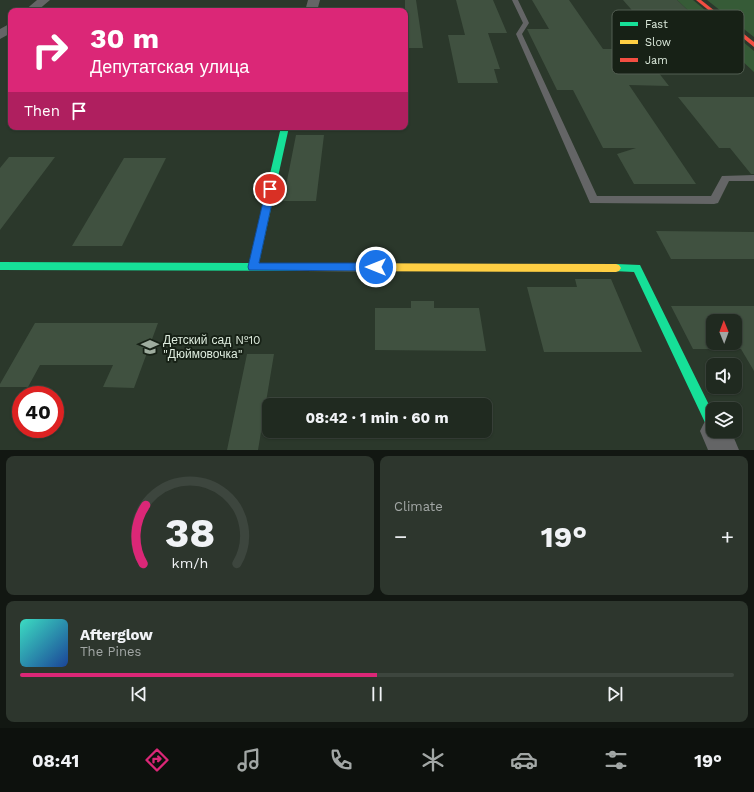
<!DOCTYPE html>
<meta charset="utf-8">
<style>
:root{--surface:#202a20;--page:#2d362d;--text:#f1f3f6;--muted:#a2a7a5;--line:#3d463e;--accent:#db2777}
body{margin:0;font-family:"Work Sans",sans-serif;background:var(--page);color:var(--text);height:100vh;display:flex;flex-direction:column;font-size:15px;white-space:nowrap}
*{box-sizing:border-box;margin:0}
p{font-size:13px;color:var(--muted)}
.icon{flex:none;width:22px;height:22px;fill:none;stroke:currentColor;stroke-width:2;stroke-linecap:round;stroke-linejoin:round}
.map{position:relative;height:450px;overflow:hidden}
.details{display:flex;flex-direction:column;gap:6px;padding:6px;background:#121712;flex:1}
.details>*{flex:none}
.top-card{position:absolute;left:8px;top:8px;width:400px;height:122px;border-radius:8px;box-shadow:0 1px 3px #0004,0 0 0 1px var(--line);background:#db2777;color:#fff;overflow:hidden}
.needle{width:26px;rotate:359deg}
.controls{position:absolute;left:706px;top:314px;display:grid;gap:8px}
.controls a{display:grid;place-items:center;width:36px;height:36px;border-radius:8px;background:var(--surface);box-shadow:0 1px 3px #0004,0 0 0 1px var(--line);font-size:20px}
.speed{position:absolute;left:12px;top:386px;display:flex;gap:8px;font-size:20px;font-weight:700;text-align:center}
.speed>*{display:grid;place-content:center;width:52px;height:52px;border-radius:50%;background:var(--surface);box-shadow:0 1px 3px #0004,0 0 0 1px var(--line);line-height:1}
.speed .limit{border:6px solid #d22;background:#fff;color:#111}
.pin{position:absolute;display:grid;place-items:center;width:34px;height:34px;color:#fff;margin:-17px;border:2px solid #fff;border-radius:50%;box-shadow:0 1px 4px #0007}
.me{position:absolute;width:44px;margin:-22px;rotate:270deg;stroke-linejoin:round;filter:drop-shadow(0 0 3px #0008)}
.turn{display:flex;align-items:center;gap:14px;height:84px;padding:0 16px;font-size:18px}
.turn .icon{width:52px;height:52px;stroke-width:2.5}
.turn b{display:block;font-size:28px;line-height:34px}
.then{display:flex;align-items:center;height:38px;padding:0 16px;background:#0003;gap:8px;font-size:15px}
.big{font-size:30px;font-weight:700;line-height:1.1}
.details .card{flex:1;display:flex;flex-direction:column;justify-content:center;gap:6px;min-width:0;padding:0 14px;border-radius:8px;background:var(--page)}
.details .dial{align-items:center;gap:0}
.dial svg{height:104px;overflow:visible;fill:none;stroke:var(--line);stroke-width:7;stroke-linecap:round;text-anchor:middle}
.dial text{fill:var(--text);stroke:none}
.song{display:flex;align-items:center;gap:12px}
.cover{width:48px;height:48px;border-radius:6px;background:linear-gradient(135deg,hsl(170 70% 55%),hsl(220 70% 35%))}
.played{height:4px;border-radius:2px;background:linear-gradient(90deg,var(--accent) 50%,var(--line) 50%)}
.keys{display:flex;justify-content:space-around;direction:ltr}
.heat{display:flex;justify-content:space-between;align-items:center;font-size:22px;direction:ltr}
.details .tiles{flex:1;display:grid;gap:6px;grid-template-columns:1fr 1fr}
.card:last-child{grid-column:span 2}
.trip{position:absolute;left:262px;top:398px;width:230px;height:40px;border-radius:8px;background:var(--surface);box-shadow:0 1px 3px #0004,0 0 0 1px var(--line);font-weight:700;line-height:40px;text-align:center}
.tabs{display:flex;height:64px;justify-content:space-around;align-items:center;background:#0d110d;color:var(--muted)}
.tabs .icon{width:28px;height:28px}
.tabs .selected{color:var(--accent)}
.tabs b{font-size:18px;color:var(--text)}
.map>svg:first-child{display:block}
</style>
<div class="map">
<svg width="754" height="450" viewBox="0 0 754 450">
<rect width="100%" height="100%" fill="#2b382b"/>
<!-- green -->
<path fill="#365b37" d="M677 0H693L754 51V72Z
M707 0H754V37Z"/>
<!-- building -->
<path fill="#405140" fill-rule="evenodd" d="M405 0H416L423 48H405Z
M456 0H493L507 33H488L500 69H494L498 83H458L448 35H465Z
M532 0H569L603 49H640L669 86 629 85 696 184H634L617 154 636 148H603L573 90H557L527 29H549Z
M623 0H677L731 51H727L734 57H673Z
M678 97H754V174H751L730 148H719Z
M296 135H324L316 201H283Z
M9 157H55L0 230V168Z
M124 158H166L122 246H72Z
M656 231 754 232V259H671Z
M575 279H611L642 352H544L527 287H577Z
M411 301H434V308H479L486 351 375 350V308H411Z
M671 306H754V371L741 349H693ZM713 321H735V343H713Z
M35 323H158L134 388 103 387 113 365H40L28 387H0V384Z
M247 354H274L258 450H227Z"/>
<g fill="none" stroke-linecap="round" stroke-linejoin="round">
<!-- lane -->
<path fill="#646566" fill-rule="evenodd" d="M512 0H518L529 23 522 34 597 196H711L722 176 754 175V181H729L718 203 714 204 590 203 516 34 523 23Z"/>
<!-- street -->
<path fill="#646566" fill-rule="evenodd" d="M37 0H50L37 11H24Z
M308 0H320L317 11H305Z
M11 23V33L0 39V29Z
M713 417V431H731L739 450H708L700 431 705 421Z"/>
<!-- fast -->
<path fill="#16e098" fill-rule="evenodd" d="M281 127H289L259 263H300L303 264 305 267 303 270 300 271 0 270V262L249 263Z
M616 264 640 265 713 413V431H717L713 433 709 431 634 272 613 271 611 268 613 265Z"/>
<!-- slow -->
<path fill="#ffcf43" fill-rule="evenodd" d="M300 263 616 264 619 265 621 268 619 271 616 272 300 271 297 270 295 267 297 264Z"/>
<!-- jam -->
<path fill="#f24e42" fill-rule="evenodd" d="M696 0H701L754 42V47Z"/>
</g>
<!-- route -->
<path fill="#1a73e8" stroke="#114b97" d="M270 186 275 189 259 263H376L379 264 381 267 379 270 376 271 249 270 248 267 266 189Z"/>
<!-- icons -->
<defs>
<g id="school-bare" transform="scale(1.38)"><path d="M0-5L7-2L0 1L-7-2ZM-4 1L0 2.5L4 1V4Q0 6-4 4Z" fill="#9fad9f" stroke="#172116" stroke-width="2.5" paint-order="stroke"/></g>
</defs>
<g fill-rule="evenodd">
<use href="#school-bare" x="150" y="347"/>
</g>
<g text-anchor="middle" stroke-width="4" stroke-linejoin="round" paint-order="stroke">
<!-- near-poi labels -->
<g font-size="12" fill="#deecde" stroke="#172116" text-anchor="start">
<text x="163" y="344">Детский сад №10<tspan x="163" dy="14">"Дюймовочка"</tspan></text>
</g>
</g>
<!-- legend -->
<rect x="612" y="10" width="132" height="64" rx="6" fill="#172116" stroke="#535e52" stroke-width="1"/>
<rect x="620" y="22" width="18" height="4" fill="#16e098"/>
<rect x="620" y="40" width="18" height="4" fill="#ffcf43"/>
<rect x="620" y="58" width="18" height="4" fill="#f24e42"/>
<g font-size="11" fill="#deecde">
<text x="645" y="28">Fast</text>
<text x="645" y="46">Slow</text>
<text x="645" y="64">Jam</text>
</g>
</svg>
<div class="controls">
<a><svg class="needle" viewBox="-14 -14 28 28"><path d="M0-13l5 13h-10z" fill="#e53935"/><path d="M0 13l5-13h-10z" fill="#a2a7a5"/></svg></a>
<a><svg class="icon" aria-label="sound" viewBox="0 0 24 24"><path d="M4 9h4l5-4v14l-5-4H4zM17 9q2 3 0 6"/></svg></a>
<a><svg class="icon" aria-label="layers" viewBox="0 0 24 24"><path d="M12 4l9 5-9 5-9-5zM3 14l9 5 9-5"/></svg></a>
</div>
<div class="speed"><div class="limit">40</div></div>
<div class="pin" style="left:270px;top:189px;background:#d93025"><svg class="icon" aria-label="arrive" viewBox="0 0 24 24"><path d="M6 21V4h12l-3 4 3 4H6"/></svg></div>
<svg class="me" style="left:376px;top:267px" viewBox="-20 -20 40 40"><circle r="17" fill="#1a73e8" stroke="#fff" stroke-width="3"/><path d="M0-11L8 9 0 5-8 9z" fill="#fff"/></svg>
<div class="trip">08:42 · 1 min · 60 m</div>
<div class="top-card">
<div class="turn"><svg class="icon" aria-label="right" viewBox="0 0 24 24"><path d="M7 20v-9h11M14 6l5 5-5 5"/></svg><div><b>30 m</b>Депутатская улица</div></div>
<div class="then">Then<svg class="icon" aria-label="arrive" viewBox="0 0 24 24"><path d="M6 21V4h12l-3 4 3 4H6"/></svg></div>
</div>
</div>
<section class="details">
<div class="tiles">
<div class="card dial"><svg viewBox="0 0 100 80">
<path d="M14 69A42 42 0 1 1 86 69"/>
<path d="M14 69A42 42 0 0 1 16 24" stroke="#db2777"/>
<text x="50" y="56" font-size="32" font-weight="700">38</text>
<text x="50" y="72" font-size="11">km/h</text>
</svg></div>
<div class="card"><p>Climate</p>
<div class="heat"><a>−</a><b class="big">19°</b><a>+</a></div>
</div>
<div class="card">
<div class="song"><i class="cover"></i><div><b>Afterglow</b><p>The Pines</p></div></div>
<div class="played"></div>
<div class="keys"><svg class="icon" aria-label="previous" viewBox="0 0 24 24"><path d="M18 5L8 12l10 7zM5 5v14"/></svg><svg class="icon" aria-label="pause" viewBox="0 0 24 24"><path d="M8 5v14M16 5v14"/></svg><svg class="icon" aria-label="next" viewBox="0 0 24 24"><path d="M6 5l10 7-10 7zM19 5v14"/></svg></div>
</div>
</div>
</section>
<nav class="tabs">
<b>08:41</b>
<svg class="icon selected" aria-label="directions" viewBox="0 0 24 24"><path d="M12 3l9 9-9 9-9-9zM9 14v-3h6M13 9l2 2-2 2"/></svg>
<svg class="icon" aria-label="music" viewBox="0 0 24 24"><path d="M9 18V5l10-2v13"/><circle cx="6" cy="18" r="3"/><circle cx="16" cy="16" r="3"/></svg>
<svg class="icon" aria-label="phone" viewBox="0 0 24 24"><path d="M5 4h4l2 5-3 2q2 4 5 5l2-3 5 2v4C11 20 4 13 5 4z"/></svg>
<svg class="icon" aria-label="climate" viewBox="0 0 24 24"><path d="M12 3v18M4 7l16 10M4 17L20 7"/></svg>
<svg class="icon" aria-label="car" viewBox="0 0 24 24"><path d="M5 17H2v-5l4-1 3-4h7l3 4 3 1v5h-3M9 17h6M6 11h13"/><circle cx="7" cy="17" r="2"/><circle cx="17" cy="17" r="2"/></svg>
<svg class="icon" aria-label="filters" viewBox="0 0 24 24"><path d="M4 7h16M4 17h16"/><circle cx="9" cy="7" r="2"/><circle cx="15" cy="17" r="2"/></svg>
<b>19°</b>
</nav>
